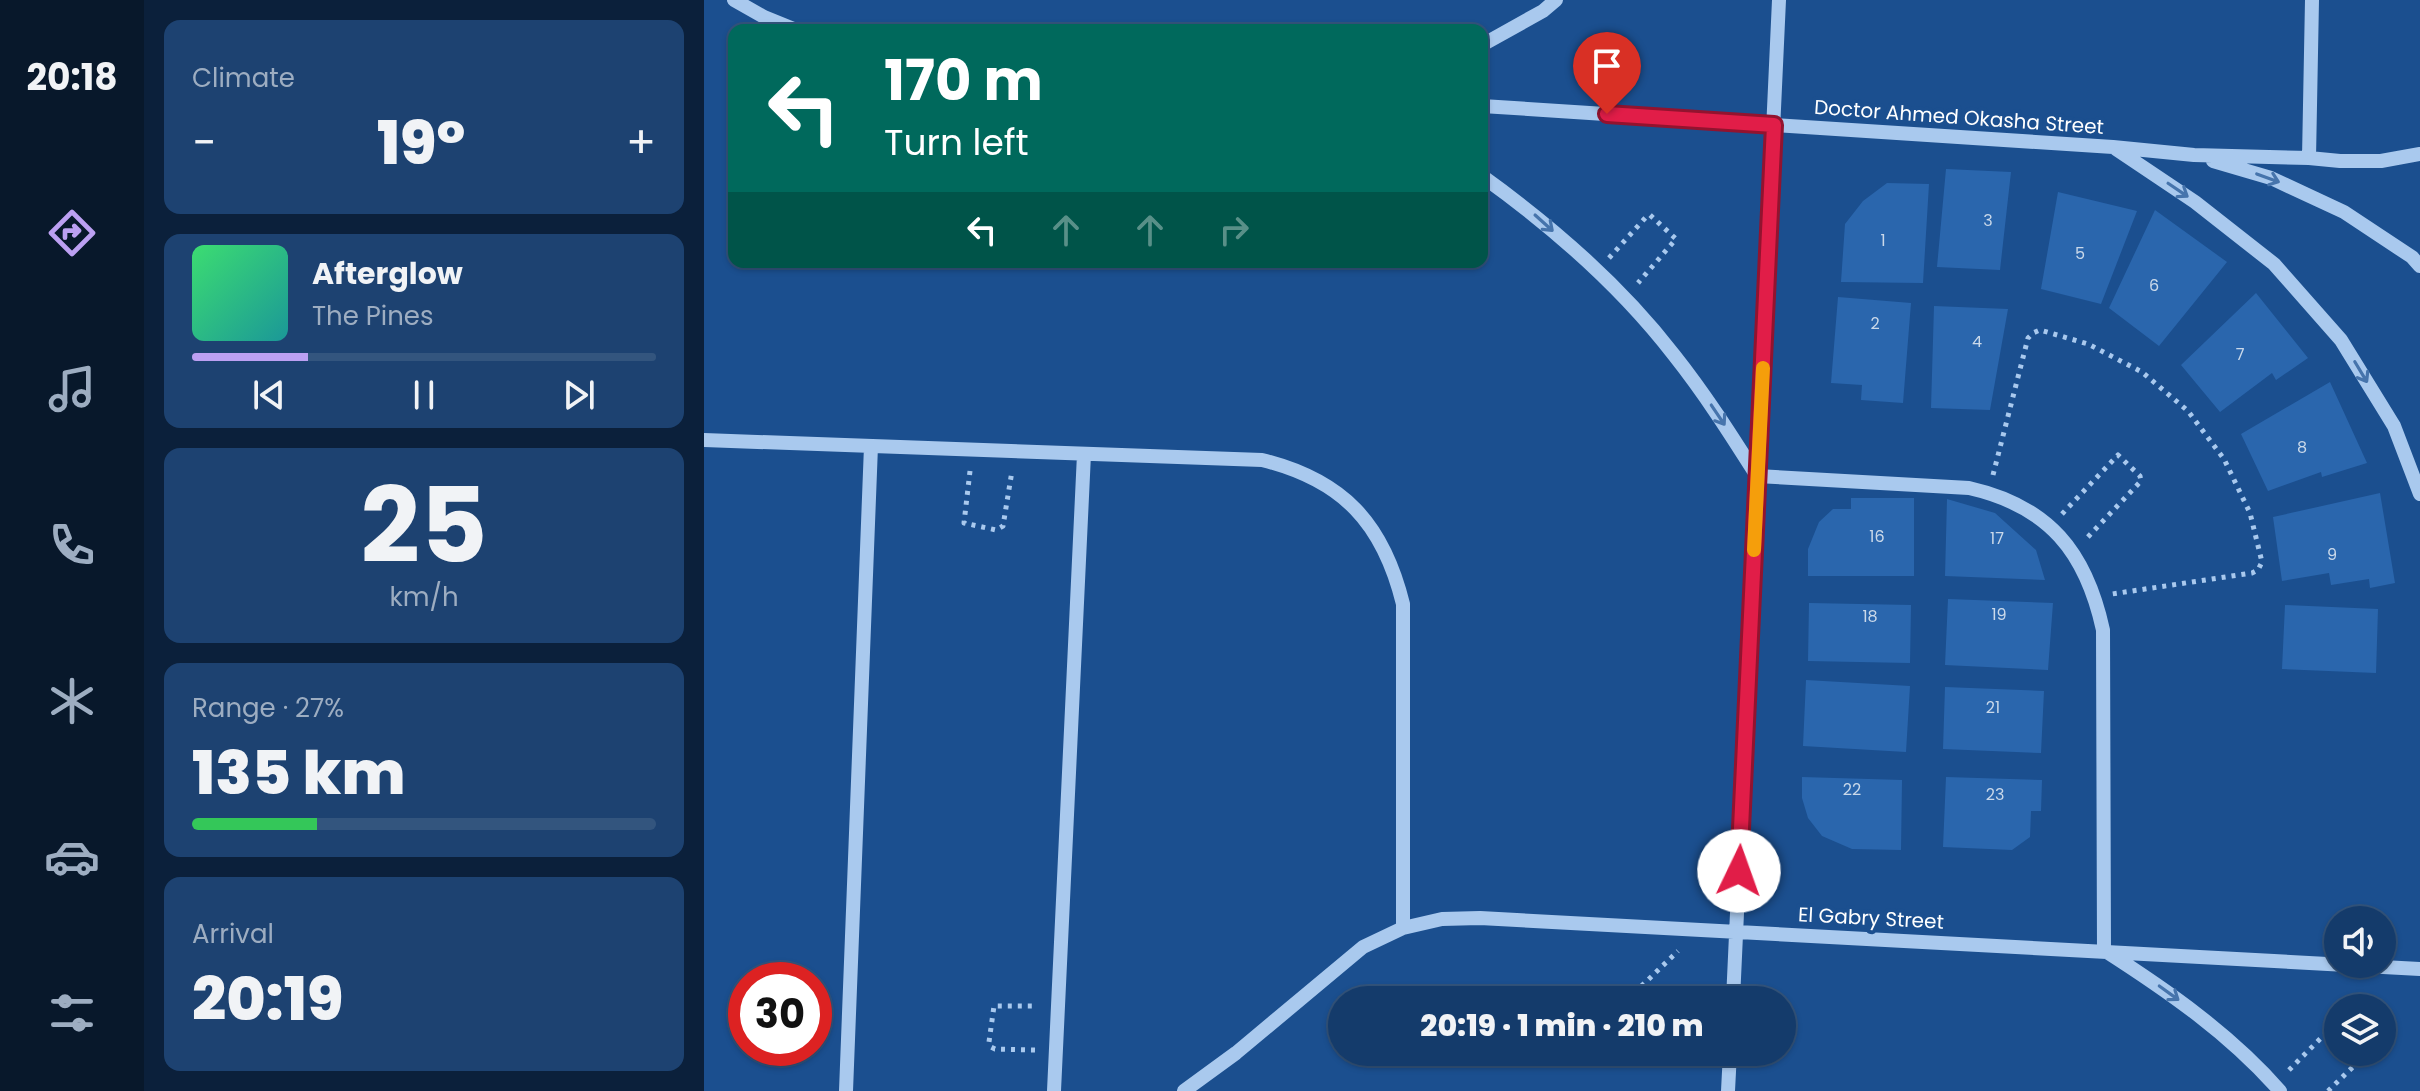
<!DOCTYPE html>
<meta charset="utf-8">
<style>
:root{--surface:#143b6b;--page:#1d4271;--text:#f1f3f6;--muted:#9dadc1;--line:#33557e;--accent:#bca0f2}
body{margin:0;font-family:Poppins,sans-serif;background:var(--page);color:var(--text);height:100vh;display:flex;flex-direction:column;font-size:30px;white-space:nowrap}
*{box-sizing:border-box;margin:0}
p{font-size:26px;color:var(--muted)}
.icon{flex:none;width:44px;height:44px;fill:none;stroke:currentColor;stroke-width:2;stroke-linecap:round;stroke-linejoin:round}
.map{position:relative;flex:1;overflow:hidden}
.panel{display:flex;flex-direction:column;gap:20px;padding:20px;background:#0b203b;width:560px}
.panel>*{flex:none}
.top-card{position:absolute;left:24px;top:24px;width:760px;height:244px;border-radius:16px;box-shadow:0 2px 6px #0004,0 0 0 2px var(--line);background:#00695c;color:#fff;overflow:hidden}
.tools{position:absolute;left:1620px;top:906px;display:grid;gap:16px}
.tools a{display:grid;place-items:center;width:72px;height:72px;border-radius:50%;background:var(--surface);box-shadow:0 2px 6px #0004,0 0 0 2px var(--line);font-size:40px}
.speed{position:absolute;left:24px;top:962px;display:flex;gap:16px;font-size:40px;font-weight:700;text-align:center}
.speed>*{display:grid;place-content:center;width:104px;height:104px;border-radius:50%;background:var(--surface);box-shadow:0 2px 6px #0004,0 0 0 2px var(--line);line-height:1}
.speed .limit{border:12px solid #d22;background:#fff;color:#111}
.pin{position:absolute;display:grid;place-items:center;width:68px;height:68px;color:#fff;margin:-82px -34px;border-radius:50% 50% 50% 0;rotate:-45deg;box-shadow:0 0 8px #0007}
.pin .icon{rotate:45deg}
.me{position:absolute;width:88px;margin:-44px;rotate:3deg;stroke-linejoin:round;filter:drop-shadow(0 0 6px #0008)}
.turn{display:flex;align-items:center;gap:28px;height:168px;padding:0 24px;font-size:36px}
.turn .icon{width:104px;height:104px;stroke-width:2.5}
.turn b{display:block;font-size:56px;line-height:68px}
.lanes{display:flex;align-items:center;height:76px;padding:0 24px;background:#0003;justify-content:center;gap:40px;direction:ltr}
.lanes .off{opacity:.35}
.big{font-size:60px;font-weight:800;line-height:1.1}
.panel .tile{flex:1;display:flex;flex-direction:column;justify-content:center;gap:12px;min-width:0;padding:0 28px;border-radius:16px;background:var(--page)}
.panel .dial{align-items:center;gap:0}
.dial b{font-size:104px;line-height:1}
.song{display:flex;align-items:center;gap:24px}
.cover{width:96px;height:96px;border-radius:12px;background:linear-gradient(135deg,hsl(140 70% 55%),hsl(180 70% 35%))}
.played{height:8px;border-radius:4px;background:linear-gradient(90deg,var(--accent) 25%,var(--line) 25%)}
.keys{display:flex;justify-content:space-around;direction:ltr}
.heat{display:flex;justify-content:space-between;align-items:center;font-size:44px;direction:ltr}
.charge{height:12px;border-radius:6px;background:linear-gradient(90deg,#34c759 27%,var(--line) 0)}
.trip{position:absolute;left:624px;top:986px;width:468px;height:80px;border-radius:40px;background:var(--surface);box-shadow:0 2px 6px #0004,0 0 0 2px var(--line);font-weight:800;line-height:80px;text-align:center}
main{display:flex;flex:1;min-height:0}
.tab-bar{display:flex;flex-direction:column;width:144px;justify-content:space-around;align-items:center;background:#08182b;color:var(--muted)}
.tab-bar .icon{width:56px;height:56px}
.tab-bar .selected{color:var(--accent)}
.tab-bar b{font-size:36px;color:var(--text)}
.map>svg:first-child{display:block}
</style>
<main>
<nav class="tab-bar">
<b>20:18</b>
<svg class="icon selected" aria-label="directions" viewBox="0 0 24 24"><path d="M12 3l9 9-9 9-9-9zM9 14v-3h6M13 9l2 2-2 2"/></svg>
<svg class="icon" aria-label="music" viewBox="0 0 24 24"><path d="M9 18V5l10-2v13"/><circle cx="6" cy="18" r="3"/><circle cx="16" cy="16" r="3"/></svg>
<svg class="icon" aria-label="phone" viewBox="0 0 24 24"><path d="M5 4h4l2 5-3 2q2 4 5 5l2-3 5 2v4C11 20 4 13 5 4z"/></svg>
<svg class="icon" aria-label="climate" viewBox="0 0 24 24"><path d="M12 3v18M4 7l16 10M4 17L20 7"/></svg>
<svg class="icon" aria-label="car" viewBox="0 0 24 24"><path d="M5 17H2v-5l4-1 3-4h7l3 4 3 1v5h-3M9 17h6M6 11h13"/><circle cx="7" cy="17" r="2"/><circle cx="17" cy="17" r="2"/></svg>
<svg class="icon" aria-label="filters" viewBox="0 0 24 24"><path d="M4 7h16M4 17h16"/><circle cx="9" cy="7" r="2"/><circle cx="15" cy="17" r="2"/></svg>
</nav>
<section class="panel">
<div class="tile"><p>Climate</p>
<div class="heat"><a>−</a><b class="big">19°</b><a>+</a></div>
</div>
<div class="tile">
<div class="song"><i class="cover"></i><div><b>Afterglow</b><p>The Pines</p></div></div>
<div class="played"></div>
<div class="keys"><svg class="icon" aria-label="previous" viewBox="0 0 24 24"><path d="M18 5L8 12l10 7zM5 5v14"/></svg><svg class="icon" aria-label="pause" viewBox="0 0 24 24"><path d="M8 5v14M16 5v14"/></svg><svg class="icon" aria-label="next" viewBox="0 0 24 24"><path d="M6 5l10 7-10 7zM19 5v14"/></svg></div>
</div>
<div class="tile dial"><b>25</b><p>km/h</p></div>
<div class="tile"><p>Range · 27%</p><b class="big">135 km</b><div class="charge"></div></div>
<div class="tile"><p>Arrival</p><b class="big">20:19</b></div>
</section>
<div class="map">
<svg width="1716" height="1091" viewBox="0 0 1716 1091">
<rect width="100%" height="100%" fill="#1b4f8f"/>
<!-- building -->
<path fill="#2a66ad" d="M1242 169 1307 172 1296 270 1233 267Z
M1183 183 1225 184 1219 283 1137 282 1141 224 1159 201Z
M1354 192 1433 211 1397 304 1337 289Z
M1451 210 1523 262 1455 346 1405 308Z
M1552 293 1604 358 1572 380 1568 373 1516 412 1477 365Z
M1134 297 1207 303 1199 403 1157 400 1158 385 1127 383Z
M1230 306 1304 309 1286 410 1227 408Z
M1626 382 1663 463 1618 477 1617 472 1564 491 1537 434Z
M1676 493 1691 583 1666 588 1665 579 1627 585 1625 573 1578 581 1569 517Z
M1147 498H1210V576H1104V549L1115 522 1129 509H1147Z
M1243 499 1291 513 1332 550 1341 580 1241 576Z
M1244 599 1349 603 1344 670 1241 665Z
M1105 603 1207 605 1206 663 1104 661Z
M1581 605 1674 609 1672 673 1578 669Z
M1102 680 1206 686 1202 752 1099 746Z
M1241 687 1340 691 1337 753 1239 749Z
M1098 777 1198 780 1197 850 1148 849 1118 836 1104 818 1098 798Z
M1242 777 1338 780 1337 811H1327L1326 837 1308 850 1239 847Z"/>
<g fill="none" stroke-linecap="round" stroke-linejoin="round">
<!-- path -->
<path stroke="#a9c9ee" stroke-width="5" stroke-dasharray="4 6" stroke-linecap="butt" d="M905 258 943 216 946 215 972 239 934 283
M266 471 260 523 292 530 299 526 308 471
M1289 475 1324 338 1329 333 1336 330 1384 344 1438 372 1484 411 1520 459 1546 513 1558 562 1554 570 1548 573 1408 594
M1358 514 1414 455 1436 476 1437 481 1382 539
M923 1000 974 951
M331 1050 291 1049 287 1047 285 1042 290 1006H333
M1585 1070 1624 1031 1629 1032 1634 1037
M1624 1091 1654 1062 1653 1057 1649 1052"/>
<!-- minor -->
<path stroke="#a9c9ee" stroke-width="14" d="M30 0 60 17 92 30
M778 45 839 11 852 0
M778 106 1409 147 1490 155 1605 158 1636 161H1677L1716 154
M1412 149 1491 202 1570 264 1637 340 1690 426 1716 494
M1605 158 1608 0
M1509 161 1567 178 1640 212 1708 257 1716 266
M778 176C849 227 916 285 970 355 1001 394 1027 435 1053 476L1265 488C1345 506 1382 552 1399 630L1400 950C1464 991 1526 1034 1576 1091
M0 440 558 460C639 480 679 523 699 604V928
M1029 1000 1075 0
M142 1091 167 446
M350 1091 380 454
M480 1091 532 1053 659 947 699 928 738 919 776 918 1716 969
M1024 1091 1026 1052"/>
</g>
<!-- one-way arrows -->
<defs><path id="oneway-shaft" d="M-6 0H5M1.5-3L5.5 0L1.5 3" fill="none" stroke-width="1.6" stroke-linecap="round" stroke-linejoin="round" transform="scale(2)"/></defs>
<g stroke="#4674ac">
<use href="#oneway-shaft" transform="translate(1564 178) rotate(20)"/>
<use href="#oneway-shaft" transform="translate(1474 190) rotate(34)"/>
<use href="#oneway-shaft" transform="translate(840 223) rotate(42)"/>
<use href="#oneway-shaft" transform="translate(1657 372) rotate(59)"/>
<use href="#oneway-shaft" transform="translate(1014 415) rotate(56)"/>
<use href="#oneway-shaft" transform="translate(1465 993) rotate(36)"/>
</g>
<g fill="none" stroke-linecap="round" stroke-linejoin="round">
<!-- route casing -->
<g stroke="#92132f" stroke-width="20">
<path id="route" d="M903 114 1070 125 1035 871"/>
</g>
<!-- route -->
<use href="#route" stroke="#e11d48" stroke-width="14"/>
<!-- slow -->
<path stroke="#f59e0b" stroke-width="14" d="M1050 550 1059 368"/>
</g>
<g text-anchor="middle" stroke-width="8" stroke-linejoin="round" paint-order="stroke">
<!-- number labels -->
<g font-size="16" fill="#cad9ea">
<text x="1284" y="226">3</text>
<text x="1179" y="246">1</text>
<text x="1376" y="259">5</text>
<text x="1450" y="291">6</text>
<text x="1171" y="329">2</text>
<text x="1273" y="347">4</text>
<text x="1536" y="360">7</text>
<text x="1598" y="453">8</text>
<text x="1173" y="542">16</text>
<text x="1293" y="544">17</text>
<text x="1628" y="560">9</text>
<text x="1295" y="620">19</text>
<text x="1166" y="622">18</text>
<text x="1289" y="713">21</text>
<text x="1148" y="795">22</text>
<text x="1291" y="800">23</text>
</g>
<!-- street labels -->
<g font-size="20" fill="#fff" stroke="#1b4f8f">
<text transform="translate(1255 117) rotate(4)" y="7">Doctor Ahmed Okasha Street</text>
<text transform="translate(1167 918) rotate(3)" y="7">El Gabry Street</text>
</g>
</g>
</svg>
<div class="tools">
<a><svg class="icon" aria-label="sound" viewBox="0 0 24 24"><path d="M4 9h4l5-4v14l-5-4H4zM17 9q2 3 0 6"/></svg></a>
<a><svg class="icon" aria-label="layers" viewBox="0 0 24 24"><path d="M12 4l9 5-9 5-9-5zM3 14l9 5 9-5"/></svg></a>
</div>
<div class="speed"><div class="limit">30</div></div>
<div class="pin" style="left:903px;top:114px;background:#d93025"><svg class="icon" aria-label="arrive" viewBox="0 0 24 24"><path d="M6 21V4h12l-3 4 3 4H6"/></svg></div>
<svg class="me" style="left:1035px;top:871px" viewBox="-20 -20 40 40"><circle r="19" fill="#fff"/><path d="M0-13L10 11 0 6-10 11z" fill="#e11d48"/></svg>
<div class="trip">20:19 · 1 min · 210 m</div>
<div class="top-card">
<div class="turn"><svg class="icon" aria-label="left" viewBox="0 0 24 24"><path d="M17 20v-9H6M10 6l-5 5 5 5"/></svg><div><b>170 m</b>Turn left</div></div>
<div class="lanes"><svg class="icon" aria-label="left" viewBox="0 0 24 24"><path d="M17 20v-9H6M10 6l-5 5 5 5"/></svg><svg class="icon off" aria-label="ahead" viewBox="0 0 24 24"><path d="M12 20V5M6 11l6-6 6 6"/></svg><svg class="icon off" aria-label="ahead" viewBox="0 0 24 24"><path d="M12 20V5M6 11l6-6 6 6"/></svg><svg class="icon off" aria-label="right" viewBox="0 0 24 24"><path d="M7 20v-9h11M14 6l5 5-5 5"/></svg></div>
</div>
</div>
</main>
